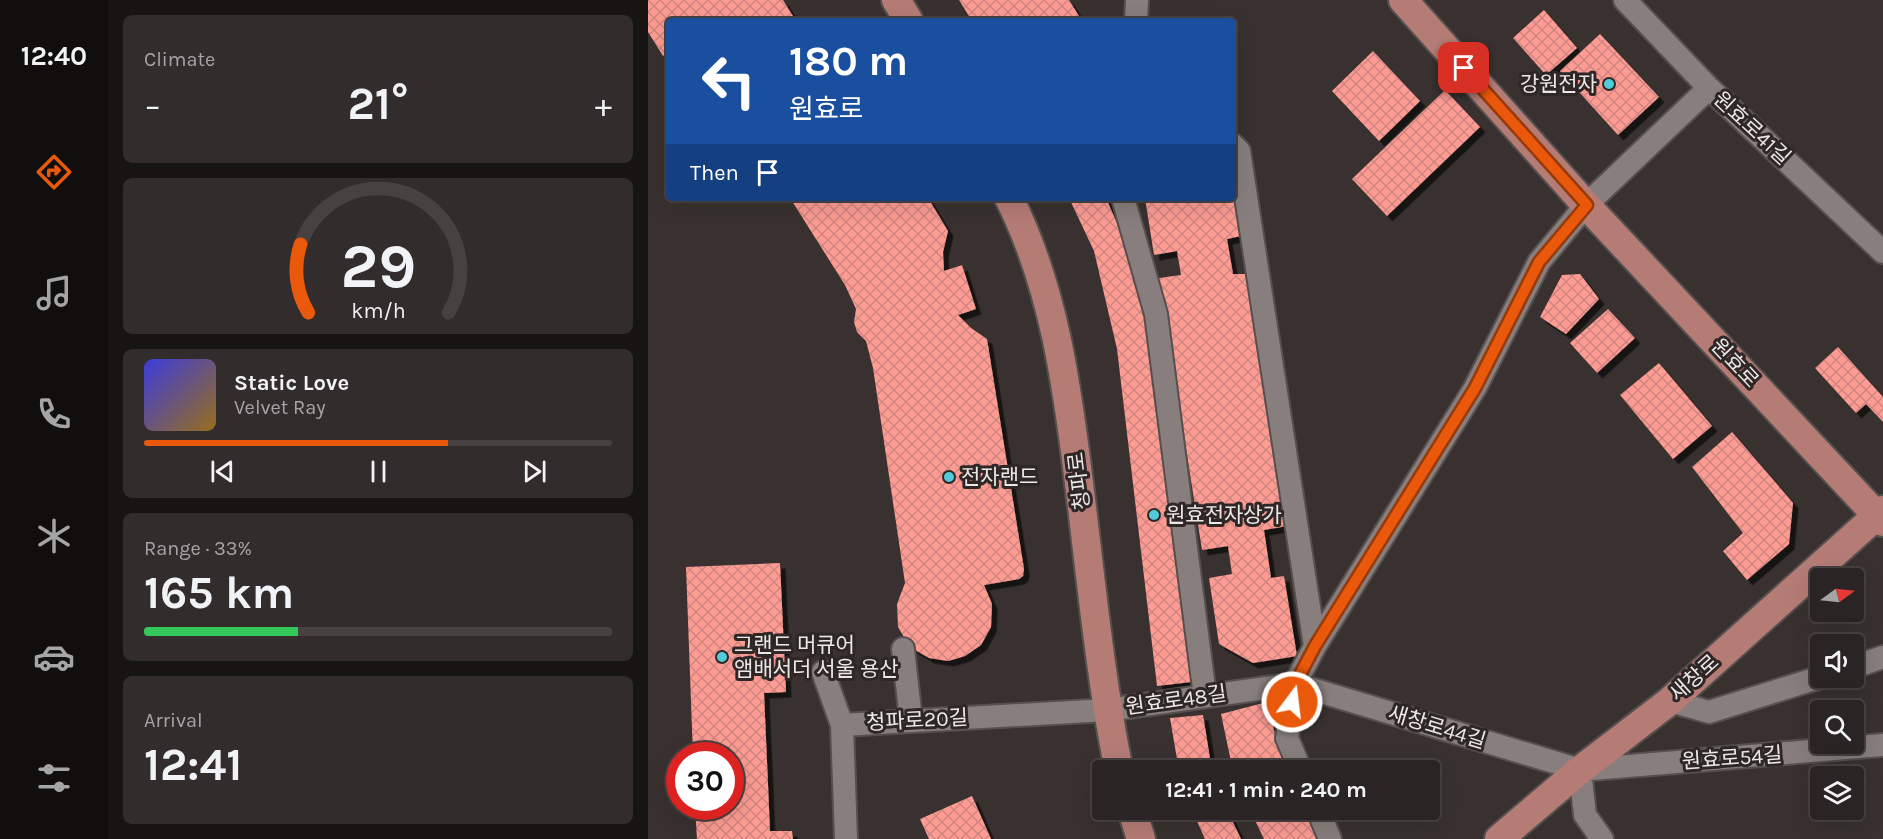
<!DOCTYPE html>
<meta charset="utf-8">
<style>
:root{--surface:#2a2524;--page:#322d2c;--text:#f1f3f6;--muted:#a5a5a6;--line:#464241;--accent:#ea580c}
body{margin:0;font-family:Karla,"Noto Sans KR",sans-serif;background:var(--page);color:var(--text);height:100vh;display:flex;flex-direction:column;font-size:22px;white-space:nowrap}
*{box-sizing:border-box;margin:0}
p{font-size:20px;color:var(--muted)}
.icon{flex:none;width:33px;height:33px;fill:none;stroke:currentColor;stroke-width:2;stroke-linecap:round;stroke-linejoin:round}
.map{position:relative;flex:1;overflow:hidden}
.panel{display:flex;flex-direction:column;gap:15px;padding:15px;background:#171414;width:540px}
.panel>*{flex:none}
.guide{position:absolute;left:18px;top:18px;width:570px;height:183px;border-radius:6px;box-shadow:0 6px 24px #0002,0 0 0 2px var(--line);background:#1a4fa0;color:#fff;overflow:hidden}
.needle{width:39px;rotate:75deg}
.tools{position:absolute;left:1162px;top:568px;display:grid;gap:12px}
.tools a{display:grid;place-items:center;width:54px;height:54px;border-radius:6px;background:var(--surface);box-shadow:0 6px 24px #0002,0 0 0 2px var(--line);font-size:30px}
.speed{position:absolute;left:18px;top:742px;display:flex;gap:12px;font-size:30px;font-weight:700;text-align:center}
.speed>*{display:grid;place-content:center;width:78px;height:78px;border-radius:50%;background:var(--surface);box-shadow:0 6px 24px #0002,0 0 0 2px var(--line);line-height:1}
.speed .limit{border:9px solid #d22;background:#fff;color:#111}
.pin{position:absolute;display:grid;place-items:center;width:51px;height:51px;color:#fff;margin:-26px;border-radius:12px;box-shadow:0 3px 9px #0006}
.me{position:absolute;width:66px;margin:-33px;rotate:15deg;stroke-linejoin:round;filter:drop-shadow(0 0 4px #0008)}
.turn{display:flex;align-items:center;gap:21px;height:126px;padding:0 24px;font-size:27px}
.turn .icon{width:78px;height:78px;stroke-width:2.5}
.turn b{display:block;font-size:42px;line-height:51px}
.then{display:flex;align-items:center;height:57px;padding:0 24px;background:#0003;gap:12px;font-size:22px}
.big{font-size:45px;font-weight:700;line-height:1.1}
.panel .card{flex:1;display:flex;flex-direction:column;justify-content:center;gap:9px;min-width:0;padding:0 21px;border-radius:9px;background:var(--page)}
.panel .dial{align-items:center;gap:0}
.dial svg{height:156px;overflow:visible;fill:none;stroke:var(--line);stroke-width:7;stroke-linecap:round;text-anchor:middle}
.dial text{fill:var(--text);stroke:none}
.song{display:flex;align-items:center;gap:18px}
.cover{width:72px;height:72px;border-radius:9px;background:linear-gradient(135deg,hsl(240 70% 55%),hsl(40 70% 35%))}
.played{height:6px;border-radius:3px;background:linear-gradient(90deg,var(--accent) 65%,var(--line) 65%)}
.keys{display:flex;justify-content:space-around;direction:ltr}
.heat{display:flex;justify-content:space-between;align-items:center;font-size:33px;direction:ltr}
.charge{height:9px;border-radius:4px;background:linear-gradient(90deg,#34c759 33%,var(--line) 0)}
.trip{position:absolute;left:444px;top:760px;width:348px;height:60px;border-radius:6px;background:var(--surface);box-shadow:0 6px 24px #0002,0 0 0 2px var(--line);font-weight:700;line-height:60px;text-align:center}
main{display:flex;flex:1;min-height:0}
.dock{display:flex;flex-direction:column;width:108px;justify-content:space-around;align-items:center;background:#110f0e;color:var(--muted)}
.dock .icon{width:42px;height:42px}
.dock .current{color:var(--accent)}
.dock b{font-size:27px;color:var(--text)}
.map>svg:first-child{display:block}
</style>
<main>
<nav class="dock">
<b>12:40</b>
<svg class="icon current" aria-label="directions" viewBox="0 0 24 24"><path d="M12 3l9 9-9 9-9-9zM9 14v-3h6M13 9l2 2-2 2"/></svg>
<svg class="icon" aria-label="music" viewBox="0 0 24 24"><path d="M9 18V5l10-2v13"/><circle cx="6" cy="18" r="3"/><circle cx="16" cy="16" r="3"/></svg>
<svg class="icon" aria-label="phone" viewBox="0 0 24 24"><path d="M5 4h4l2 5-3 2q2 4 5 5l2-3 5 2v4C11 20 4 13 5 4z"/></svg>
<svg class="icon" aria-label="climate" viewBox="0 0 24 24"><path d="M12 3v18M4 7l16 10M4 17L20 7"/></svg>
<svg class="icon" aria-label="car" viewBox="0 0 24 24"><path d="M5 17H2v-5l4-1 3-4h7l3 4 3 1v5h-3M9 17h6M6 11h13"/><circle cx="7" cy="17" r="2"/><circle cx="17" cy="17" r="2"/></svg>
<svg class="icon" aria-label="filters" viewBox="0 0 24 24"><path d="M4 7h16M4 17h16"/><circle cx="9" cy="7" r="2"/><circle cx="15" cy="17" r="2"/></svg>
</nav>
<section class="panel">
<div class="card"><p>Climate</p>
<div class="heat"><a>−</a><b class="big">21°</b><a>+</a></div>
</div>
<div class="card dial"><svg viewBox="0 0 100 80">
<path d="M14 69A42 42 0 1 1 86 69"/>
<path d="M14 69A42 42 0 0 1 10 34" stroke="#ea580c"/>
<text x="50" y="56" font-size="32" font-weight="700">29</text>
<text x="50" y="72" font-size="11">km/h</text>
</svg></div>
<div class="card">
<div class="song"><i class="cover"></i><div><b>Static Love</b><p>Velvet Ray</p></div></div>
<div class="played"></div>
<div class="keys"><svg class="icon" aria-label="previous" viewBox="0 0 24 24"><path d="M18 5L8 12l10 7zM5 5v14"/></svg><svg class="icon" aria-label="pause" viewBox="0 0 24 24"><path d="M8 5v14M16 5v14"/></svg><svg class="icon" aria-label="next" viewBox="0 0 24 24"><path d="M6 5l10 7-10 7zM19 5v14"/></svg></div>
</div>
<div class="card"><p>Range · 33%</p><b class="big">165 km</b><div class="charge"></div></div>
<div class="card"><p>Arrival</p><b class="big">12:41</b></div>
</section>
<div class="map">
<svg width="1235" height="839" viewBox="0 0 1235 839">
<defs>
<pattern id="building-cross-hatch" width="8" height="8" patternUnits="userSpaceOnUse" patternTransform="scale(1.5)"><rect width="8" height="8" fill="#fe9c93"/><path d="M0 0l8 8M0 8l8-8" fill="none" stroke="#d08680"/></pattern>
<filter id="shadow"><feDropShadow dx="5.5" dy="5.5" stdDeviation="0" flood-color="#0009"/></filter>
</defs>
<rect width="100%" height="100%" fill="#383130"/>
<!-- building -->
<path fill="url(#building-cross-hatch)" filter="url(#shadow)" d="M0 0H135L148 21H21V52L15 56 0 32Z
M311 0H421L434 21H324Z
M896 10 929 48 898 75 865 38Z
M952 34 1011 97 970 135 912 71Z
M725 51 772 101 731 141 684 91Z
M797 90 832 127 739 216 704 179Z
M585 192 593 236 579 239 585 274H599L639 526 616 530 623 578 636 576 649 656 605 663 571 644 561 578 584 574 580 546 554 550 511 278 533 275 529 251 506 255 497 198H585Z
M142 198H280L300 231 295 252 296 271 314 265 328 309 310 315 323 328 339 339 376 569 375 576 371 579 336 585 344 604 343 627 333 645 317 656 300 661 281 658 262 647 250 627 249 604 257 583 225 368 218 341 209 332 206 322 208 309 197 285Z
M421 198H458L482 253 500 334 543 682 509 686 469 349 446 251Z
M932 274 951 299 918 334 892 317 914 275Z
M960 309 987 338 949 373 922 343Z
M1190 347 1235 397V422L1218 404 1208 413 1167 368Z
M1011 363 1064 426 1025 459 972 395Z
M1084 432 1145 503 1141 544 1099 580 1075 551 1095 533 1044 467Z
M132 563 138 692 116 693 122 831H144L145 839H49L47 807H82V756H45L38 567Z
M619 702 631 750 640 771H585L573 714Z
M555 715 564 771H531L522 718Z
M324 796 343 839H281L272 819Z
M544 810H579L593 839H557Z
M602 810H657L669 839H616Z"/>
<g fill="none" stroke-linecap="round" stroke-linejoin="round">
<!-- minor casing -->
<g stroke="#554f4e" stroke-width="26">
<path id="minor" d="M977 0 1061 88 1235 252
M488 21 489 0
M585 145 591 151 667 646
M475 198 508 314 557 696
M255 649 263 720
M1206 667 1235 657
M175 672 194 725 198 839
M1022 701 1061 712 1173 677
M194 725 459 710 647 684 932 770 1235 745
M932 770 937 815 954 839
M653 771 639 738 647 684 667 646 827 388 891 262 938 205 1061 88
M670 810 682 839"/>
</g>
<!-- major casing -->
<g stroke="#554f4e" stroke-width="32">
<path id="major" d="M248 0 261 21
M755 0 938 205 1235 522
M361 198C406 288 419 385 431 483 443 579 452 676 471 771
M484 810 493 839
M851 839 932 770 1022 701 1235 510"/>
</g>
<!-- minor -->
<use href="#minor" stroke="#877e7d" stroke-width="22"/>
<!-- major -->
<use href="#major" stroke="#b57c76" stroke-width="28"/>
</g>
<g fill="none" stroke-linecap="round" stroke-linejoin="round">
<!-- route casing -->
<g stroke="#983908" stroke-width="15">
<path id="route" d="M644 702 647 684 667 646 827 388 891 262 939 205 816 68"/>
</g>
<!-- route -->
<use href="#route" stroke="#ea580c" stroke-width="10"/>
</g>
<!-- markers -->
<g fill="#52cbd9" stroke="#2e2726" stroke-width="2">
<circle cx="961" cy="84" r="6"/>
<circle cx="301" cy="477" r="6"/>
<circle cx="506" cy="515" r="6"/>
<circle cx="74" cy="657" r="6"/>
</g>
<g text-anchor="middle" stroke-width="6" stroke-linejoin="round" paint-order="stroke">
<!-- poi labels -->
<g font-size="21" fill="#ede8e8" stroke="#2e2726" text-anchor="start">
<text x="949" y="91" text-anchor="end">강원전자</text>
<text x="313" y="484">전자랜드</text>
<text x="518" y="522">원효전자상가</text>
<text x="86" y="652">그랜드 머큐어<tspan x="86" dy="24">앰배서더 서울 용산</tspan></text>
</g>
<!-- street labels -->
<g font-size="21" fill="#ede8e8" stroke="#2e2726">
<text transform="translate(1104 128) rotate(43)" y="7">원효로41길</text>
<text transform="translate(1087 363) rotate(47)" y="7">원효로</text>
<text transform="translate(431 481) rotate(-97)" y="7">청파로</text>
<text transform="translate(1046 678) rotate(-42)" y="7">새창로</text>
<text transform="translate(528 700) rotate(-8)" y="7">원효로48길</text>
<text transform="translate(269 720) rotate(-3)" y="7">청파로20길</text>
<text transform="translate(789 727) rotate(17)" y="7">새창로44길</text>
<text transform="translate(1084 758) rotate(-4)" y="7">원효로54길</text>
</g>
</g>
</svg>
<div class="tools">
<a><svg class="needle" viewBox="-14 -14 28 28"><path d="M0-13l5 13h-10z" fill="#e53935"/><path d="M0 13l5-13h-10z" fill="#a5a5a6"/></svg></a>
<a><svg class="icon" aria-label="sound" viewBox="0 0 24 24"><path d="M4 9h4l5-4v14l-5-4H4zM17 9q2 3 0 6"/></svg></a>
<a><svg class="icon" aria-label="search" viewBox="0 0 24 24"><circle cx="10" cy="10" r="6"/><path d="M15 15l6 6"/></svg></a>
<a><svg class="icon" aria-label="layers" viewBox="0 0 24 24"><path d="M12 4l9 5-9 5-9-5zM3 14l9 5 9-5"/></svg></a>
</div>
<div class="speed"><div class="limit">30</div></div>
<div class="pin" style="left:816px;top:68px;background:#d93025"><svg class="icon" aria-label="arrive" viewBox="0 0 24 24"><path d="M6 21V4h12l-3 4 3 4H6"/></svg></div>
<svg class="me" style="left:644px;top:702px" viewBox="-20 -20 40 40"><circle r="17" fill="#ea580c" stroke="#fff" stroke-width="3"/><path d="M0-11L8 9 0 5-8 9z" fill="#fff"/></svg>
<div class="trip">12:41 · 1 min · 240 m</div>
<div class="guide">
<div class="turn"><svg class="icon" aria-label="left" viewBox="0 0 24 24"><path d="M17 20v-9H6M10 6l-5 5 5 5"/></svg><div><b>180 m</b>원효로</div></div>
<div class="then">Then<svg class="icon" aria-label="arrive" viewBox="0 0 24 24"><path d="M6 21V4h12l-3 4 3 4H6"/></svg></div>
</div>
</div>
</main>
